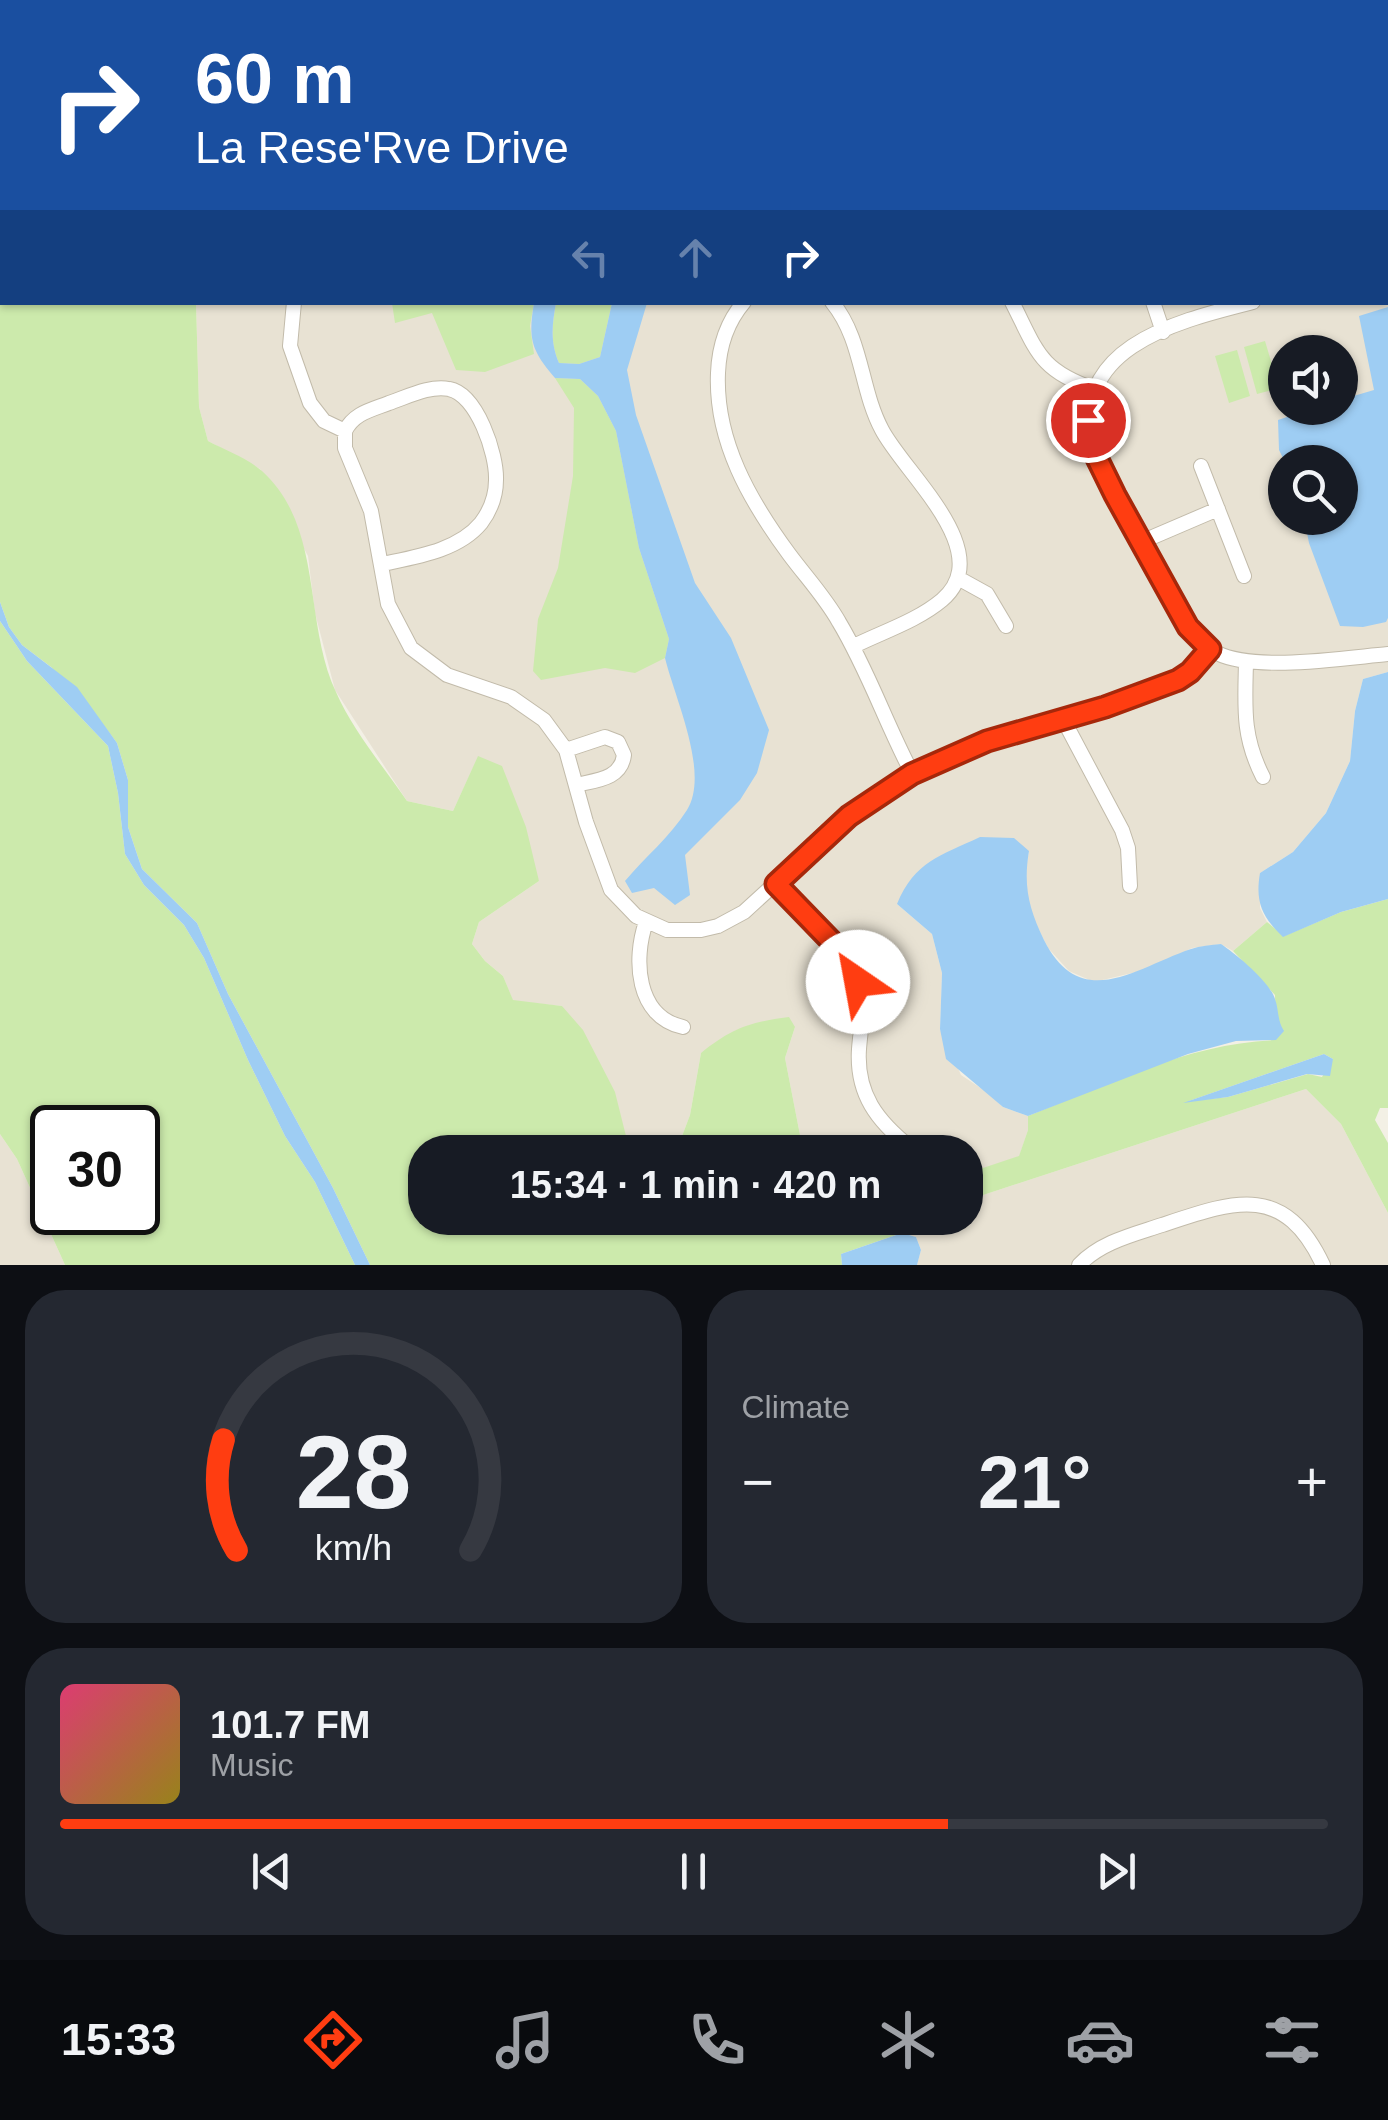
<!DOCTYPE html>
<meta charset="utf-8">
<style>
:root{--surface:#171b24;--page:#242831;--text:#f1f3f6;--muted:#9ea1a6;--line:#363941;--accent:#ff3d11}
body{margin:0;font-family:Helvetica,sans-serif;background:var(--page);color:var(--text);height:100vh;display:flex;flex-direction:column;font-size:38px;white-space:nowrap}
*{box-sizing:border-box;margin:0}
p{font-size:32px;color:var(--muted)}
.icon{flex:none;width:55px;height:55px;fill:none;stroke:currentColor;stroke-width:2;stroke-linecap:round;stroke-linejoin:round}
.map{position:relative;height:1265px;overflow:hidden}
.panel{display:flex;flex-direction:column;gap:25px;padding:25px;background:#0d0f14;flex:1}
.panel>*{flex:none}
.hud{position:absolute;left:0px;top:0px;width:1390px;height:305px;box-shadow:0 2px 8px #0004;background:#1a4fa0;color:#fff;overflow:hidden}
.tools{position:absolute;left:1268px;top:335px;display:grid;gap:20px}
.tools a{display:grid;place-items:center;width:90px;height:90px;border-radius:50%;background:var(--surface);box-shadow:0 2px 8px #0004;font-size:50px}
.speed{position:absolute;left:30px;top:1105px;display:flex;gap:20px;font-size:50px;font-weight:700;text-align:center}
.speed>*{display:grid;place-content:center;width:130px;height:130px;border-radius:50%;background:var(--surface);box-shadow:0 2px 8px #0004;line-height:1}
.speed .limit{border:5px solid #111;border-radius:15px;background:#fff;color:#111}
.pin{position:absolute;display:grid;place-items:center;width:85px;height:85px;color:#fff;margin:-42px;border:5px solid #fff;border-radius:50%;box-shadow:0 2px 10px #0007}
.me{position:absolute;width:110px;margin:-55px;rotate:327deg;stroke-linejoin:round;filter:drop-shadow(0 0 8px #0008)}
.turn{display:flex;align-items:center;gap:35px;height:210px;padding:0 30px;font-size:45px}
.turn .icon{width:130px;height:130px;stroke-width:2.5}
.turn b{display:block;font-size:70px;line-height:85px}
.lanes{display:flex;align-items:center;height:95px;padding:0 30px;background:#0003;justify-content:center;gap:50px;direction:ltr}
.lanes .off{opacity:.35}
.big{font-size:75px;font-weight:700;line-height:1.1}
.panel .tile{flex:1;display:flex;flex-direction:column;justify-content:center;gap:15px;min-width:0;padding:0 35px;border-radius:40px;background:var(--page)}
.panel .dial{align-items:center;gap:0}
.dial svg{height:260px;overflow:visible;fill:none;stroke:var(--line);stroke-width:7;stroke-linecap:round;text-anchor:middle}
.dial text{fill:var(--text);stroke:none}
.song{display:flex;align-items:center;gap:30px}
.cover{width:120px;height:120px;border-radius:15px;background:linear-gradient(135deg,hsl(340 70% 55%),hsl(50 70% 35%))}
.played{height:10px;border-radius:5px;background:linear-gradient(90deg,var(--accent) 70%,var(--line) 70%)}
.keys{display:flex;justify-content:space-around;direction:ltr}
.heat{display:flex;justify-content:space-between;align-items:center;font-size:55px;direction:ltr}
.panel .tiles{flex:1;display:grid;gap:25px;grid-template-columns:1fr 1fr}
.tile:last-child{grid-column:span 2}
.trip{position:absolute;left:408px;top:1135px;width:575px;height:100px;border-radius:40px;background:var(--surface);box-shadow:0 2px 8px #0004;font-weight:700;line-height:100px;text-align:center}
.tab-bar{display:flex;height:160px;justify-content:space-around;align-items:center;background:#090b0e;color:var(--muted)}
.tab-bar .icon{width:70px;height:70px}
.tab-bar .active{color:var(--accent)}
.tab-bar b{font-size:45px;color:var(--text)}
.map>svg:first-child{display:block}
</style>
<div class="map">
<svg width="1388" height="1265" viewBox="0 0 1388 1265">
<rect width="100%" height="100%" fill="#f3f0e5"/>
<!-- residential -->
<path fill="#e8e2d3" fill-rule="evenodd" d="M498 0H1281L1282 2H492Z
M1388 55V672L1363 679 1355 711 1350 761 1326 813 1293 852 1260 873V908L1267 922 1233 951 1221 944 1192 948 1149 969 1094 982 1069 971 1048 948 1030 912 1024 878 1029 852 897 904 932 934 942 973 940 1029 961 1075 991 1095 1003 1107 1028 1116V1130L1019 1157 965 1174V1152H807L800 1135 785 1058 795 1027 701 1053 690 1115 676 1152H630L562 1006 513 1001 503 976 485 961 472 944 479 922 539 881 478 757 453 811 407 801 335 690 315 613 308 556 260 469 208 441 199 407 196 303 1388 302ZM1285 352H1340V408H1285ZM1285 462H1340V518H1285Z
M1306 1089 1341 1124 1388 1213V1265H917L921 1250 916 1237 902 1233 926 1218H965V1201Z
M0 1134 17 1159 65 1265H0Z"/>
<!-- green -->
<path fill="#cceaac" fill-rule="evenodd" d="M0 5 2 302 196 303 199 407 208 441C225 450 247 458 262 471 324 527 303 622 336 692 353 731 383 766 407 801L453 811 478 756 502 766 526 827 539 881 479 922 472 944 485 961 503 976 513 1000 562 1006 583 1030 615 1092 630 1152H425V1218H926L902 1233 841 1254 842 1265H370L333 1188 228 994 197 923 142 869 128 827V780L117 743 93 711 51 667 22 645 9 627 0 602Z
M392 303H534L530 326 534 354 485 372 456 370 432 313 395 323Z
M556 303H612L600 357 579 364 559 363C550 342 552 325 556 303Z
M1265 341 1279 388 1257 394 1244 347Z
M1237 350 1250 396 1229 403 1215 356Z
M555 378 580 379 598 396 616 431 639 548 669 639 665 658 635 673 605 668 541 680 533 671 538 619 558 568 573 476 574 408Z
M0 621 27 661 108 746 118 793 125 854 144 885 184 925 204 958 248 1060 285 1136 315 1182 355 1265H65L17 1159 0 1134ZM52 1128H138V1212H52Z
M1388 899V1108H1380L1375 1120 1388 1143V1213L1341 1124 1306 1089 965 1201V1174L1019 1156 1028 1130V1116C1108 1084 1189 1043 1276 1040L1275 995 1233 951 1267 922 1284 936 1341 912ZM1324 1054 1333 1059 1322 1077 1308 1074 1228 1097 1189 1101Z
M789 1017 795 1027 785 1058 800 1135 807 1152H676L690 1115 701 1053C732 1028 750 1022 789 1017Z"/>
<!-- water -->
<path fill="#9ecdf3" d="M534 303H556C552 325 550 342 559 363L579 364 600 357 612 303H647L627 370 636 415 695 583 731 638 769 730 757 773 740 800 685 855 690 895 675 905 654 888 632 893 625 881C645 857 670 837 687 810 710 773 675 699 665 658L669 639 639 548 616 431 598 396 580 379 555 378C531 350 528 339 534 303Z
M1388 307V618L1386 622 1363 627 1340 626 1309 543 1304 518H1340V462H1285L1279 450 1278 420 1314 408H1340V400L1374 390 1359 316Z
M0 602 9 627 22 645 77 687 117 743 128 780V827L142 869 197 923 228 994 333 1188 370 1265H355L315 1182 285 1136 248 1060 204 958 184 925 144 885 125 854 118 793 108 746 27 661 0 621Z
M1388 672V899L1341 912 1283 937C1262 917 1255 902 1260 873L1293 852 1326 813 1350 761 1355 711 1363 679Z
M980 837 1014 838 1029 851C1023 886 1029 909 1044 940 1081 1014 1137 967 1191 949 1200 946 1211 945 1221 944 1236 954 1270 982 1275 999 1279 1010 1277 1020 1284 1031L1276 1040 1236 1041 1188 1054 1028 1116 1003 1107 946 1059 940 1029 942 973 932 934 897 904C915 861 940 856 980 837Z
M1324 1054 1333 1059 1330 1076 1307 1074 1228 1097 1183 1103Z
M902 1233 916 1237 921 1250 917 1265H842L841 1254Z"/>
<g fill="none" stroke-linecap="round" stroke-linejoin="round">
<!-- minor casing -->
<g stroke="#c2bbaa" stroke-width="16">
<path id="minor" d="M269 0 270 2
M752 0 754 2
M1223 2 1224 0
M1388 151V153
M294 302 290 346 310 403 324 421 345 431
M744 302C727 322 719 347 718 373 715 441 750 501 789 554 806 577 825 597 839 622 868 670 886 724 912 773
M832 302C863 340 860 389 882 430 905 474 998 552 942 600 917 621 882 632 854 646
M1012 302C1037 351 1039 370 1094 389
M1153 302 1163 332
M1253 302C1174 322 1066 348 1094 453L1189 627C1197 638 1204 648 1217 653 1255 672 1344 658 1388 654
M345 431V448L371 511 388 604 411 648 447 675 511 697 544 720 566 750 586 822 611 890 636 916 667 930H701L718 926 744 912 849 816 912 773 987 741 1105 707 1177 680 1201 662 1209 649
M345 431C354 413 371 410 389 403 407 397 430 385 449 389 477 394 497 454 496 480 496 495 490 511 481 523 458 551 415 557 382 564
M1201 466 1244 576
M1141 542 1218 509
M958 578 987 594 1006 626
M1246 662C1245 707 1242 736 1263 777
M1063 719 1122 830 1128 848 1130 886
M566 750 605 737 618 742 624 755C621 779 597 780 576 785
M776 884C802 912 844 942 857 979 866 1004 861 1024 859 1049 856 1094 877 1121 911 1148
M646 922C633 959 636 1017 683 1027
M1079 1265C1101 1242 1132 1235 1162 1225 1234 1201 1284 1182 1323 1265"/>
</g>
<!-- minor -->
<use href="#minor" stroke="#fff" stroke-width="14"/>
</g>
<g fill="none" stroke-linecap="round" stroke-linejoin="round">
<!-- route casing -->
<g stroke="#a6280b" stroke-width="25">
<path id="route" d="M858 982 836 946 776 884 849 816 912 774 987 741 1105 707 1178 680 1190 672 1210 649 1188 627 1115 495 1094 452 1088 420"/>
</g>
<!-- route -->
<use href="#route" stroke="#ff3d11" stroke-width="18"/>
</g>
</svg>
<div class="tools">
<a><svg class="icon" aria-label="sound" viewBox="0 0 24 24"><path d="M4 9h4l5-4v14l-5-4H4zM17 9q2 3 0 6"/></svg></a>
<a><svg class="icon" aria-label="search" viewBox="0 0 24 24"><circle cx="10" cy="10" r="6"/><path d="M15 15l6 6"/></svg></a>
</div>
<div class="speed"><div class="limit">30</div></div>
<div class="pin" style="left:1088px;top:420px;background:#d93025"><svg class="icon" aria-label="arrive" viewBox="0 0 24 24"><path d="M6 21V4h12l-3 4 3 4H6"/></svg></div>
<svg class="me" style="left:858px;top:982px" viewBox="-20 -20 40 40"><circle r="19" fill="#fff"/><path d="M0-13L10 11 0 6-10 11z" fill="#ff3d11"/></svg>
<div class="trip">15:34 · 1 min · 420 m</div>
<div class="hud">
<div class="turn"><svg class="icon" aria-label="right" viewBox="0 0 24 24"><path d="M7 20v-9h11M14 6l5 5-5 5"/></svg><div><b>60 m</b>La Rese'Rve Drive</div></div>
<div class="lanes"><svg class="icon off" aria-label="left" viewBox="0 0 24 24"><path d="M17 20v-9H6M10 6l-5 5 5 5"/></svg><svg class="icon off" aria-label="ahead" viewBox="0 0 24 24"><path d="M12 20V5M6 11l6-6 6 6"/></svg><svg class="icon" aria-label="right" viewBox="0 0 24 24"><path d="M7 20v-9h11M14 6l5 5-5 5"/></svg></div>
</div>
</div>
<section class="panel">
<div class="tiles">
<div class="tile dial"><svg viewBox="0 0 100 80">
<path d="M14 69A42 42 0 1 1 86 69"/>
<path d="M14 69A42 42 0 0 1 10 35" stroke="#ff3d11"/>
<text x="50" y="56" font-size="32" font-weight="700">28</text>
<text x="50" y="72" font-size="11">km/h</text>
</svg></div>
<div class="tile"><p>Climate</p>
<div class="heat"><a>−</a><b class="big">21°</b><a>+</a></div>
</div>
<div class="tile">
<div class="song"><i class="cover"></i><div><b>101.7 FM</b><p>Music</p></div></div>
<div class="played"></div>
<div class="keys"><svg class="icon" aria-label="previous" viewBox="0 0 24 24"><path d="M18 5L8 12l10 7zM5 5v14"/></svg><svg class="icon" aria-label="pause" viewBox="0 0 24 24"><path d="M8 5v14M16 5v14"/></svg><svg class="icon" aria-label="next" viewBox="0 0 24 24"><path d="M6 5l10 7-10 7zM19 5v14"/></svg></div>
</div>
</div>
</section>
<nav class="tab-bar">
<b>15:33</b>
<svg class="icon active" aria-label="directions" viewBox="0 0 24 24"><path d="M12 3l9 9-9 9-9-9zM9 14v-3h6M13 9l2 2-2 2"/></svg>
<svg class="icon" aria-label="music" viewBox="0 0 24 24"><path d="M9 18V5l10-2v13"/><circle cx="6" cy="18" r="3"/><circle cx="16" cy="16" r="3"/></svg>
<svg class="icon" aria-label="phone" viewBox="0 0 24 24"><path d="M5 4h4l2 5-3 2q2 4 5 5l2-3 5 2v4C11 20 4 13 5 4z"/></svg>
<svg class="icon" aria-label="climate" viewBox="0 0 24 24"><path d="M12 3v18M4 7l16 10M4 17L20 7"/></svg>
<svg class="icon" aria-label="car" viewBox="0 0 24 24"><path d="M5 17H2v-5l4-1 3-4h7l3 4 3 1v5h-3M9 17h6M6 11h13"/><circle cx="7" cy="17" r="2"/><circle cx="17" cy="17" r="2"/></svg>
<svg class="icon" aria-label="filters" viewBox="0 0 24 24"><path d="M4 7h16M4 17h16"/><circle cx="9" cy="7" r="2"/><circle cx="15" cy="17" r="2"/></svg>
</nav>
